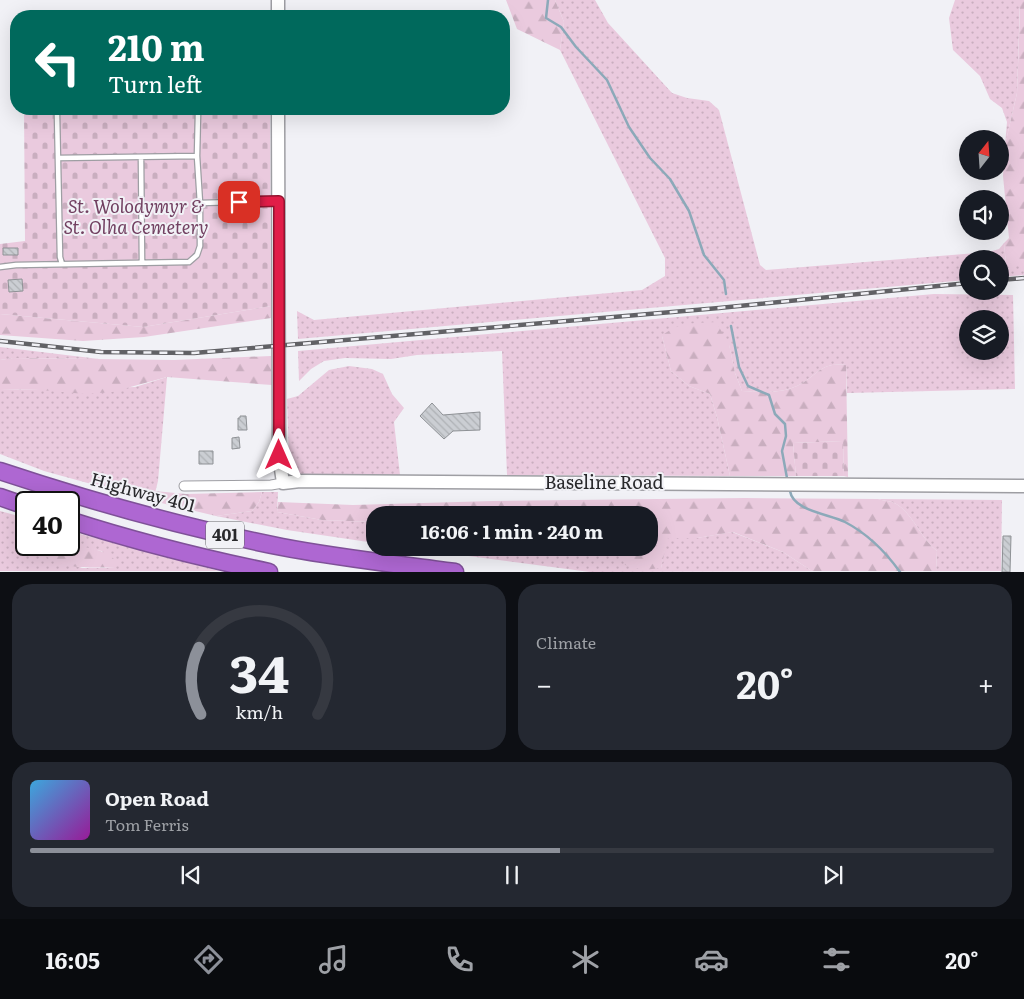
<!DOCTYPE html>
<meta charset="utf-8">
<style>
:root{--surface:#171b24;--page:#242831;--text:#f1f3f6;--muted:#9ea1a6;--line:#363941;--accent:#8c9099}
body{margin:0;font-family:Literata,serif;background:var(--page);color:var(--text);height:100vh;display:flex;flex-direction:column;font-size:19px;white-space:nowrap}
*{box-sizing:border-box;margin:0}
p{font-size:16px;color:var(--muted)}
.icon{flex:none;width:28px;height:28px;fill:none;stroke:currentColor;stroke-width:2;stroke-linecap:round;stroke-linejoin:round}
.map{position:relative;height:572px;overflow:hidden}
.details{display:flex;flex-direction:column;gap:12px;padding:12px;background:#0d0f14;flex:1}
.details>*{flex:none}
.banner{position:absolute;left:10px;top:10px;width:500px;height:105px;border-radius:20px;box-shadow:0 5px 20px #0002;background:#00695c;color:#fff;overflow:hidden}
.needle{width:32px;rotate:17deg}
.tools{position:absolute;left:959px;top:130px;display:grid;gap:10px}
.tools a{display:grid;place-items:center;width:50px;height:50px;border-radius:50%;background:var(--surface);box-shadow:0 5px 20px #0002;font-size:25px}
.speed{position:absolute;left:15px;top:491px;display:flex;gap:10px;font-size:25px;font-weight:700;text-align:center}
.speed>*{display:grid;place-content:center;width:65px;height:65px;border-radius:50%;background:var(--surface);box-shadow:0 5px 20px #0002;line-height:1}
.speed .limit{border:2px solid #111;border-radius:8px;background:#fff;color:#111}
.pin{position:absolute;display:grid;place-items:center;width:42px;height:42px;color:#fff;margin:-21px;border-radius:10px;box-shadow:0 2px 8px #0006}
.me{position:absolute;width:55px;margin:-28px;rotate:0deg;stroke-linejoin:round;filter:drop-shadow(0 0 4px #0008)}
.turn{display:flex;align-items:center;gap:18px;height:105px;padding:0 15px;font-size:22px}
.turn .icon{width:65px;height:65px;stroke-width:2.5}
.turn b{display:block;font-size:35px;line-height:42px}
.big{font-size:38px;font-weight:700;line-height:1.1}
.details .tile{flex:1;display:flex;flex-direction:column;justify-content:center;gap:8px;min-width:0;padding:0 18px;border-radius:20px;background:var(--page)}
.details .dial{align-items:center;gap:0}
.dial svg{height:130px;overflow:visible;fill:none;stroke:var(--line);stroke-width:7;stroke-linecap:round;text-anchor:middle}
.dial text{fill:var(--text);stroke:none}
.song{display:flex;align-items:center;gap:15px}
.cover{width:60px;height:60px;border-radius:8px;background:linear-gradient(135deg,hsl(200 70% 55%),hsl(300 70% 35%))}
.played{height:5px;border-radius:2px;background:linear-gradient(90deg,var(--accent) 55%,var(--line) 55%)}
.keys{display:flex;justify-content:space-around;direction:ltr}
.heat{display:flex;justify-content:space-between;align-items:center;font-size:28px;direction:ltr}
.details .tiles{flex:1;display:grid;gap:12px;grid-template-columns:1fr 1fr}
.tile:last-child{grid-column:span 2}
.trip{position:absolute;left:366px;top:506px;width:292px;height:50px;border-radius:20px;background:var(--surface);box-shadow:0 5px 20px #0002;font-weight:700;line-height:50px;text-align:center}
.tab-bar{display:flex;height:80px;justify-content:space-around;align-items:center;background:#090b0e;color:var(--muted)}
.tab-bar .icon{width:35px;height:35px}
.tab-bar .active{color:var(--accent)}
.tab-bar b{font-size:22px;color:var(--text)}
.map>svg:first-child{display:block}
</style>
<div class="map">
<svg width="1024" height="572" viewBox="0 0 1024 572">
<defs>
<pattern id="green-dots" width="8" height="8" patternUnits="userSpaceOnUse" patternTransform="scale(1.25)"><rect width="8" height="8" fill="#eacade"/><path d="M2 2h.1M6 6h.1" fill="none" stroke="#c9aebf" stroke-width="1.8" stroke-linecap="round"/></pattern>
<pattern id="forest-firs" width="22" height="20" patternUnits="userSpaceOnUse" patternTransform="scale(1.25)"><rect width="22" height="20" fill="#eacade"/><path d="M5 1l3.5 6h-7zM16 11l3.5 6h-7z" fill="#c9aebf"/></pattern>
<pattern id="cemetery-stones" width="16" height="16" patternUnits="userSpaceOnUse" patternTransform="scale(1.25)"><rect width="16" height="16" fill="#eacade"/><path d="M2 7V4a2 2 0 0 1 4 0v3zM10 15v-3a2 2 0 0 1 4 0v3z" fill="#c9aebf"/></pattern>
<pattern id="building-back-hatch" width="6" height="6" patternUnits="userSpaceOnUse" patternTransform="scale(1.25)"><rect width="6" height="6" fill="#cbced3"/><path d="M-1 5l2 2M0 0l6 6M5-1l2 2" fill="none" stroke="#aeb1b5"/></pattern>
</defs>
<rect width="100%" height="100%" fill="#f1f1f6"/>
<!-- green -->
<path fill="url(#green-dots)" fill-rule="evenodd" d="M555 0H595L608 23 672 93 687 98 709 101 719 110 760 265 766 270 989 252 999 249 1004 243 1006 264H1024V275L1000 277V259H968L967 280 298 339 297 311 314 320 642 290 665 276V258L560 50 564 22Z
M955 0H1020L1017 93 1005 145 1007 122 1002 108 990 99 980 76 953 50 949 18Z
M934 294 1013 295 1015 389 847 393 846 365C819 362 818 376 797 386 779 394 761 392 742 391L735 373 729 345 662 336 671 371 689 386 710 394 717 417 730 476 507 475 502 351 417 355 391 359 345 358 324 361 311 369 299 381 298 351ZM968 319H1000V351H968Z
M0 347 99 359 14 358 0 360Z
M349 366 372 369 383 374 392 394 404 408 394 422 400 475H302L293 470 289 459 287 399 298 396 329 370Z
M167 377 158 481 153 501 44 471 0 454V389L40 390 135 387Z
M262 492H278L277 512 322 520 375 522V543L287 530 216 516 252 511 259 502Z
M878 499 1002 500 1001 571H936L937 551C921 539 915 517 898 505 893 501 884 501 878 499Z
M0 511 26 518V545H48L39 551 82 568H115L102 551 63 545H69V531L219 571H0Z
M732 532 783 552 812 571 590 572 408 548H617L619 554 661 568 667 538H697Z"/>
<!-- forest -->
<path fill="url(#forest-firs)" d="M506 0H555L564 22 560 50 517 29Z
M1016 0H1024V264H1006L1004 243 1009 238 1003 176 1005 145 1017 93 1020 9Z
M271 306V318L144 337 83 341 0 335V314L143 327Z
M716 322 729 344 735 373 742 391C761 392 779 394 797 386 818 376 819 362 846 365L848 477 844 476 843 441 793 443 796 476H730L717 417 710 394 689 386 671 371 662 336C677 322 697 323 716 322Z
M271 356 272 385 167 377 112 392 85 394 40 390 0 389V360L13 358 174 360Z
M155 491 186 494 262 492 259 502 252 511 216 516 153 501Z
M745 498 878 499C884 501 893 501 898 505 915 517 921 539 937 551L936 571H812L783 552 733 532 697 538H668L661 568 643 570 625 565 617 548H650V515H375V522L322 520 277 512 278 502 353 505 493 501Z
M48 545C69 545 107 545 118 564L115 568C88 567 59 571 39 550Z"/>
<!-- cemetery -->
<path fill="url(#cemetery-stones)" d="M24 109H270L271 306 143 327 0 314V244L25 241Z
M843 441 844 476H796L793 443Z"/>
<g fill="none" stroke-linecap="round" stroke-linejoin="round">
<!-- stream -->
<path stroke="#8ca9b9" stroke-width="2.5" d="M548 0 546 18 561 27 576 47 607 80 629 127 650 158 670 179 689 211 704 255 724 280 726 294
M731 326 739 367 748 386 769 395 775 414 785 424 786 436 782 451 787 478
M790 491C793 511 829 514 845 522 868 534 885 551 900 572"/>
</g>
<!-- building -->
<path fill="url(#building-back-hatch)" stroke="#8e9195" d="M3 248H18V255H3Z
M22 279 23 291 9 292 8 280Z
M432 403 443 415 480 412V430L453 431 444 439 420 416Z
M240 416H246L247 430H238V418H240Z
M239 437 240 448 232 449V438Z
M199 451H213V464H199Z
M1003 536H1011L1010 572H1002Z"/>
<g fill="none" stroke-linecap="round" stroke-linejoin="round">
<!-- lane casing -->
<g stroke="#9e9ea3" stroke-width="7">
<path id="lane" d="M60 109 57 114 60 257 62 264
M141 157 142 263
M58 158 197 156
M200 203 197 156 198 114 200 109
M0 267 16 265 189 262 197 255 200 246V203L278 201"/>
</g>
<!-- street casing -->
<g stroke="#9e9ea3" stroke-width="11">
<path id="street" d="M184 486 271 485 283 483"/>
</g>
<!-- secondary casing -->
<g stroke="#9e9ea3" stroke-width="15">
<path id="secondary" d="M278 0V16
M278 109 279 455 283 483 300 481 1024 486"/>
</g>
<!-- highway casing -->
<g stroke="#7f5198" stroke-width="19">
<path id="highway" d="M0 471C93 502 186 528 282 547 339 558 397 564 455 572
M0 497 26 506
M69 520C134 541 202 558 269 572"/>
</g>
<!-- path -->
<path stroke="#9c9ca0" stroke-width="1" stroke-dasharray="4 2.5" stroke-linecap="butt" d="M147 204H155"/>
<!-- lane -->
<use href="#lane" stroke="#fff" stroke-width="4.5"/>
<!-- street -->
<use href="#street" stroke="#fff" stroke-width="9"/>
<!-- secondary -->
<use href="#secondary" stroke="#fff" stroke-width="12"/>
<!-- highway -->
<use href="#highway" stroke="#ae67d2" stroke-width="16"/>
<!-- rail casing -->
<g stroke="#616165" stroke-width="4.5">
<path id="rail" d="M1000 280 1024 278
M0 341 101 352 194 353 719 308 968 283"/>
</g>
<!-- rail -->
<use href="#rail" stroke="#f1f1f6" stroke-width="2.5" stroke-dasharray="8" stroke-linecap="butt"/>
</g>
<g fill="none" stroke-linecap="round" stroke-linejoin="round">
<!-- route casing -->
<g stroke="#92132f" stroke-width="12">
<path id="route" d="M239 202 279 201V455"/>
</g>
<!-- route -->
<use href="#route" stroke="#e11d48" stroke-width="9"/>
</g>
<g text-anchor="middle" stroke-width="4" stroke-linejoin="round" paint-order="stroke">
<!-- shield labels -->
<rect fill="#f1f1f6" stroke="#656569" stroke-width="1" x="206" y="521.5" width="38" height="27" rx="4"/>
<g font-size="16" font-weight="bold" fill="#29292c">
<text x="225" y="541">401</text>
</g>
<!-- park labels -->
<g font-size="18" font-style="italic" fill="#724061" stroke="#f1f1f6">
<text x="136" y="213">St. Wolodymyr &amp;<tspan x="136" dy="21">St. Olha Cemetery</tspan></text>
</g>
<!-- street labels -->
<g font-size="18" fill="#29292c" stroke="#f1f1f6">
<text x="604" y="489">Baseline Road</text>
<text transform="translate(143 493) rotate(15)" y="6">Highway 401</text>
</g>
</g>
</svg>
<div class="tools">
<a><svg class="needle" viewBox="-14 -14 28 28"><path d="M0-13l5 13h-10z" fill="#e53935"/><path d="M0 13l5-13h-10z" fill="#9ea1a6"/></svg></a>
<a><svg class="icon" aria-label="sound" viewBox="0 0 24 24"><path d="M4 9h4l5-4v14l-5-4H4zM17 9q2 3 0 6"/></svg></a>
<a><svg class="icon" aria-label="search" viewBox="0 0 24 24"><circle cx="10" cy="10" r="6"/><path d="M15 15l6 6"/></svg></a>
<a><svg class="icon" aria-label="layers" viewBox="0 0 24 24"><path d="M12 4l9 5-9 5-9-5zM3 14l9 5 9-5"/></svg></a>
</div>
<div class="speed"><div class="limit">40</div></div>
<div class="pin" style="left:239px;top:202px;background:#d93025"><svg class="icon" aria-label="arrive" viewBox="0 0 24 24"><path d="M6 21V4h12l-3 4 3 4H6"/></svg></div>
<svg class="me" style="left:279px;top:455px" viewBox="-20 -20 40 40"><path d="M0-17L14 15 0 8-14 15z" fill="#e11d48" stroke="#fff" stroke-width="4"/></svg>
<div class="trip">16:06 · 1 min · 240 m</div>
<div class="banner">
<div class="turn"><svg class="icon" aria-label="left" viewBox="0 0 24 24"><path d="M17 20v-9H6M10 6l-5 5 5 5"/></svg><div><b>210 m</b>Turn left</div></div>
</div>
</div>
<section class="details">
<div class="tiles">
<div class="tile dial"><svg viewBox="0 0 100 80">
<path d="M14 69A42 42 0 1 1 86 69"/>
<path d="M14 69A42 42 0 0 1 13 28" stroke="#8c9099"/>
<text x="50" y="56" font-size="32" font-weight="700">34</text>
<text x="50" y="72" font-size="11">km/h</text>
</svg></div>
<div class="tile"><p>Climate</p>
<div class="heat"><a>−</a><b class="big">20°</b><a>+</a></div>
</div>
<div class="tile">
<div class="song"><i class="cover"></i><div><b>Open Road</b><p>Tom Ferris</p></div></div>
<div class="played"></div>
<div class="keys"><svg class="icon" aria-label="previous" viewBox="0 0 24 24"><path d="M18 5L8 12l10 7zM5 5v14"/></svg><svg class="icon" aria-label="pause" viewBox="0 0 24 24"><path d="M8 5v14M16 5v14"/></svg><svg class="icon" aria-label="next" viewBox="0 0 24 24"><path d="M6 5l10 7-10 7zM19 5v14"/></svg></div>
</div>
</div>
</section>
<nav class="tab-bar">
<b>16:05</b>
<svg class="icon active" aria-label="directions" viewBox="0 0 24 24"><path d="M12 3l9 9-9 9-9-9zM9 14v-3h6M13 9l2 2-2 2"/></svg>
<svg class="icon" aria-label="music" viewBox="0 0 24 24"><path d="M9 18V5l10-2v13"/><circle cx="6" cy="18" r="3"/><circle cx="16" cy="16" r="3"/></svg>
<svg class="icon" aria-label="phone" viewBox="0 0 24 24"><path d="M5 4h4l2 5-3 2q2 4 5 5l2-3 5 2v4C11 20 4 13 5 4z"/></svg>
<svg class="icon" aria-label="climate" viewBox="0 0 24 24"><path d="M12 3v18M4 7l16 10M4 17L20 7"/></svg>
<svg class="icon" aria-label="car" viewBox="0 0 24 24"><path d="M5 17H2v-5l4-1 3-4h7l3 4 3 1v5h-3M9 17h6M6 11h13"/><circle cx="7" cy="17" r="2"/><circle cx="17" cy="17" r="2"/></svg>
<svg class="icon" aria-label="filters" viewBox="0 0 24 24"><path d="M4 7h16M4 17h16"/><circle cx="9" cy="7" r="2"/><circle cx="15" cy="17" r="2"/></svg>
<b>20°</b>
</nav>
